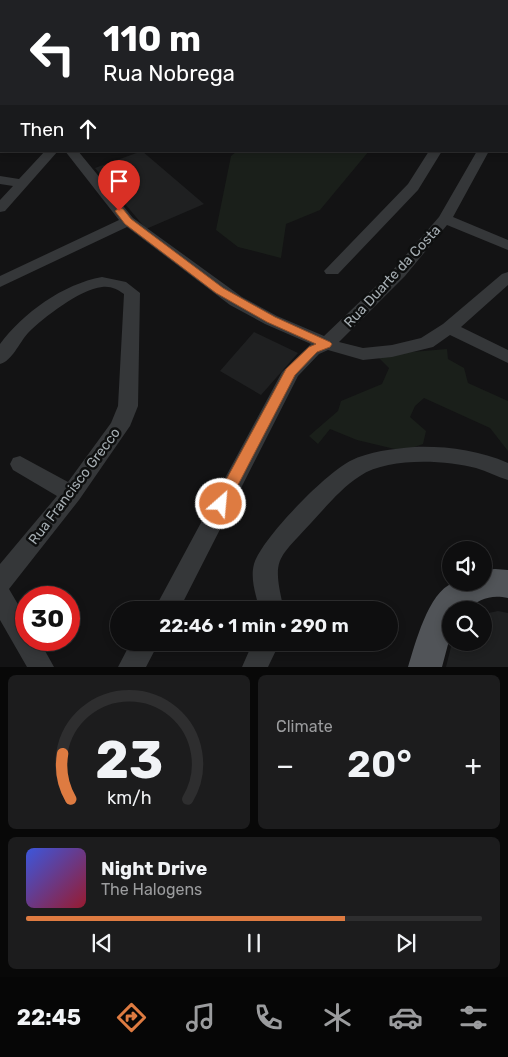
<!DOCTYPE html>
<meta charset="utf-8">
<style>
:root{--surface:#0e0e0f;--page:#1c1c1d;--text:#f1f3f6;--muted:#9b9c9e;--line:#2e2e2f;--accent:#de7b41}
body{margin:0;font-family:Rubik,sans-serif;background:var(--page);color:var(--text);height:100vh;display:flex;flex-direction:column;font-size:19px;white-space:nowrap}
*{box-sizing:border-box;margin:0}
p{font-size:16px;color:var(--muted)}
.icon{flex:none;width:28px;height:28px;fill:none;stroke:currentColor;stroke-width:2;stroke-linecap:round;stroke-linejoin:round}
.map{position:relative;height:667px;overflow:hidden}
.panel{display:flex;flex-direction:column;gap:8px;padding:8px;background:#080808;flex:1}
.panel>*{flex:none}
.guide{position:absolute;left:0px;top:0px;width:509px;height:152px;box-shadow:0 2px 8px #0003,0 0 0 1px var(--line);background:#202124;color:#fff;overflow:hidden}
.controls{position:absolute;left:442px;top:541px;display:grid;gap:10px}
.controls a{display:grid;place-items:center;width:50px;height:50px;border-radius:50%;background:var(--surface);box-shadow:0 2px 8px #0003,0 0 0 1px var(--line);font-size:25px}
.speed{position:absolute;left:15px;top:586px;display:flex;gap:10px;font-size:25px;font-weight:700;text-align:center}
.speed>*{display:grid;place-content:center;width:65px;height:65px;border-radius:50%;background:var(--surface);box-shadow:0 2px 8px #0003,0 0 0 1px var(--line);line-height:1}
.speed .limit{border:8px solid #d22;background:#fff;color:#111}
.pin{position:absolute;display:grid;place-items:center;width:42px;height:42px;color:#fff;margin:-51px -21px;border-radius:50% 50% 50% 0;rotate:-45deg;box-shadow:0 0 5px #0007}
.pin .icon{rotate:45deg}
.me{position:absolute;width:55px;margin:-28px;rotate:27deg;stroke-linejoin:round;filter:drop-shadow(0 0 4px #0008)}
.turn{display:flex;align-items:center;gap:18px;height:105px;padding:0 20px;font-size:22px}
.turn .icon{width:65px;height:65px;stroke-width:2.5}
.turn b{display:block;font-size:35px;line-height:42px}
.then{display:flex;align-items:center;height:48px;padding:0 20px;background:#0003;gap:10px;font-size:19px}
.big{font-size:38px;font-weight:600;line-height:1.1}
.panel .card{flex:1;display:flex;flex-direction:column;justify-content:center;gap:8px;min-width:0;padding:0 18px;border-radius:8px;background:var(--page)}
.panel .dial{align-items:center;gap:0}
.dial svg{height:130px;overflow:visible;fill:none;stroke:var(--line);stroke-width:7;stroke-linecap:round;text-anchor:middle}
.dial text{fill:var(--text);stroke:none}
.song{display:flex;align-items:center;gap:15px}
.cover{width:60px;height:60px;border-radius:8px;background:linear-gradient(135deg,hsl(230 70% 55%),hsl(350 70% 35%))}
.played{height:5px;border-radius:2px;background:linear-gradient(90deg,var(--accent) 70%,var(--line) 70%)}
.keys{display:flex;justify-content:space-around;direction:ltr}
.heat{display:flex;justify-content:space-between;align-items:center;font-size:28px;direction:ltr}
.panel .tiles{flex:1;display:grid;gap:8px;grid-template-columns:1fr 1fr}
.card:last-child{grid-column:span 2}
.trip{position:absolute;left:110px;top:601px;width:288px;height:50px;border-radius:25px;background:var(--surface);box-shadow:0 2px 8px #0003,0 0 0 1px var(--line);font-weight:600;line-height:50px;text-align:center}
.tab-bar{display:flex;height:80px;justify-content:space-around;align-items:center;background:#060606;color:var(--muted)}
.tab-bar .icon{width:35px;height:35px}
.tab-bar .active{color:var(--accent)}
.tab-bar b{font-size:22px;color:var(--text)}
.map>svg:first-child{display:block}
</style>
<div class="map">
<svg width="508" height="667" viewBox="0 0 508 667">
<rect width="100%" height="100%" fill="#131314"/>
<!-- built -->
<path fill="#1f2021" d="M142 151 204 204 146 229 95 168Z
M254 332 298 353 261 395 220 371Z
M498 611 508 613V667H446L452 643 484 642V614Z"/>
<!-- green -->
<path fill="#1a1f1a" d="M237 151H369L320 210 286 224 281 258 238 247 216 230 231 156Z
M447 349 448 359 464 368 468 383 508 401V451L490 428 424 398 415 406 410 417 426 431 423 444 403 451 357 440 330 429 318 444 309 436 338 411 341 401 382 384 389 368 376 355Z"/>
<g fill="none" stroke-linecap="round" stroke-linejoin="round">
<!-- stream -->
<path stroke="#2b3537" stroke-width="2" d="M423 0 427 1"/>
<!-- minor -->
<path fill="#353739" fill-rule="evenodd" d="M0 0H6V1H1V3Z
M60 0H69V1H61Z
M0 69H1V75H0Z
M45 151H58L5 211 0 212V200L13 186 0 184V176L19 179Z
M65 151H78L133 218 242 297 277 316 324 336 393 270 439 217 477 151H489L453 217 508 240V250L447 225 405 276 339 342 363 348 392 345 421 338 443 324 502 274 508 272V285L461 327 508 350V363L450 335 433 347 392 357 363 360 328 350 319 354 298 376 179 610H154L282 372 311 344 265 324 230 305 127 227 0 287V276L119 220Z
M429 151H442L418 190 338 274H326L324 271 408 184Z
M102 277 126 282 140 293 138 406 130 426 79 500 9 589 26 618V640H39L54 667H27L0 620V564L57 496 13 470 10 464 13 458 20 456 68 482 111 423 118 406 124 294C117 289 111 286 102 287 80 289 43 318 28 333 19 343 12 361 0 364V344C23 313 63 284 102 277Z
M414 447C446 446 478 450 508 463V480C497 477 487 471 476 468 445 460 388 457 360 476 341 488 326 507 311 523 276 561 272 558 284 610H260C256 596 250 579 254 564 262 538 325 474 350 461 370 451 392 449 414 447Z
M131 642H159L146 667H118Z
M253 642H280L268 667H242Z"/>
<!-- major -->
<path fill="#515458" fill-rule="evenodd" d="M376 0H391L392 1H377Z
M495 569 508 570V598C491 594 479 599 466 610H451V633L442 667H408C415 645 428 592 453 583 461 580 475 582 484 582V570Z"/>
<!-- rail casing -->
<g stroke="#484b4e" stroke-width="3">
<path id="rail" d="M466 0 469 1"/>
</g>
<!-- rail -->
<use href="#rail" stroke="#0e0f0f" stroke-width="2" stroke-dasharray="6" stroke-linecap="butt"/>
</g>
<!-- route -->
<path fill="#de7b41" stroke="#90502a" d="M119 208 123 209 131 219 223 288 275 317 330 342 332 344 330 347 317 352 295 375 226 508 221 510 216 508 213 504 286 369 309 347 316 344 267 322 216 293 125 224 115 211Z"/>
<g text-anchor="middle" stroke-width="5" stroke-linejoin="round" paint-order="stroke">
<!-- street labels -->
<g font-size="14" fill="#a6aeb3" stroke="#0e0f0f">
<text transform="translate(392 276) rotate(-47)" y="5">Rua Duarte da Costa</text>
<text transform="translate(74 486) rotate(-53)" y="5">Rua Francisco Grecco</text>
</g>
</g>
</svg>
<div class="controls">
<a><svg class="icon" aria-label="sound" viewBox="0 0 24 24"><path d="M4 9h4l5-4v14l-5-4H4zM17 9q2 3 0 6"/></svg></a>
<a><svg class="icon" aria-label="search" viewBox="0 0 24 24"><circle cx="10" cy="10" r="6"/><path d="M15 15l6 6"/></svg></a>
</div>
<div class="speed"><div class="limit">30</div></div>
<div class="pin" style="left:119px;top:211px;background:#d93025"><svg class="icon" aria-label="arrive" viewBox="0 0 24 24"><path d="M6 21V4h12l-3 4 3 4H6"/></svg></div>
<svg class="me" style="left:221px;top:504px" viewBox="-20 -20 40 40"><circle r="17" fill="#de7b41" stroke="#fff" stroke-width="3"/><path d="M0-11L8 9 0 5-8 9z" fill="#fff"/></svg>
<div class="trip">22:46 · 1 min · 290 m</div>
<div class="guide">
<div class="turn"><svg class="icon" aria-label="left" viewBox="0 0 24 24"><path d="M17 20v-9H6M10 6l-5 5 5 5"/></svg><div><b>110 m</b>Rua Nobrega</div></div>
<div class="then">Then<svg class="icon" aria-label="ahead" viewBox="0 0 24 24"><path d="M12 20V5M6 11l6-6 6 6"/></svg></div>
</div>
</div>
<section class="panel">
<div class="tiles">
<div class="card dial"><svg viewBox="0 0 100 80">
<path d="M14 69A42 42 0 1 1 86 69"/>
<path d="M14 69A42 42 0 0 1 9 41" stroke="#de7b41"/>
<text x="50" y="56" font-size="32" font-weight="700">23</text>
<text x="50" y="72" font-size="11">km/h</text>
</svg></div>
<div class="card"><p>Climate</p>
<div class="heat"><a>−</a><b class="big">20°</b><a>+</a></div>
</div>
<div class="card">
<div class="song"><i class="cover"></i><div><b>Night Drive</b><p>The Halogens</p></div></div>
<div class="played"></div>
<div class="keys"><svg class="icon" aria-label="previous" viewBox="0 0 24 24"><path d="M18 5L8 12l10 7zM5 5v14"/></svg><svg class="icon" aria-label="pause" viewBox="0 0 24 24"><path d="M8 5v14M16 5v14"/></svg><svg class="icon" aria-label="next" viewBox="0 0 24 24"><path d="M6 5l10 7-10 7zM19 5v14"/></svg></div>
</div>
</div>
</section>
<nav class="tab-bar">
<b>22:45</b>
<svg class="icon active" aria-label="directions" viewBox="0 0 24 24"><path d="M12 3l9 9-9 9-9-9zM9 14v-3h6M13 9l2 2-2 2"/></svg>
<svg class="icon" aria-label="music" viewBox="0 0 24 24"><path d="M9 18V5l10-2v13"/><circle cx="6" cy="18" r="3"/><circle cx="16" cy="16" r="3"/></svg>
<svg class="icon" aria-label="phone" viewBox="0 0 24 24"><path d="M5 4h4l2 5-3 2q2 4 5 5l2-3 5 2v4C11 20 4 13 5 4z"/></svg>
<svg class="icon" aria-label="climate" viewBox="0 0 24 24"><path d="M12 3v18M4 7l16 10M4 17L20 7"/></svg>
<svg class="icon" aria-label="car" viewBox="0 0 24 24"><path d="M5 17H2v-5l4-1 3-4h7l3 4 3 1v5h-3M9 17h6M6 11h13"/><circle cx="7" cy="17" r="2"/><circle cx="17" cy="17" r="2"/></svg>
<svg class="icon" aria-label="filters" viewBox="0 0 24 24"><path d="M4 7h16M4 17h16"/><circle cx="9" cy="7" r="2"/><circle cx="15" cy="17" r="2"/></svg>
</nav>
